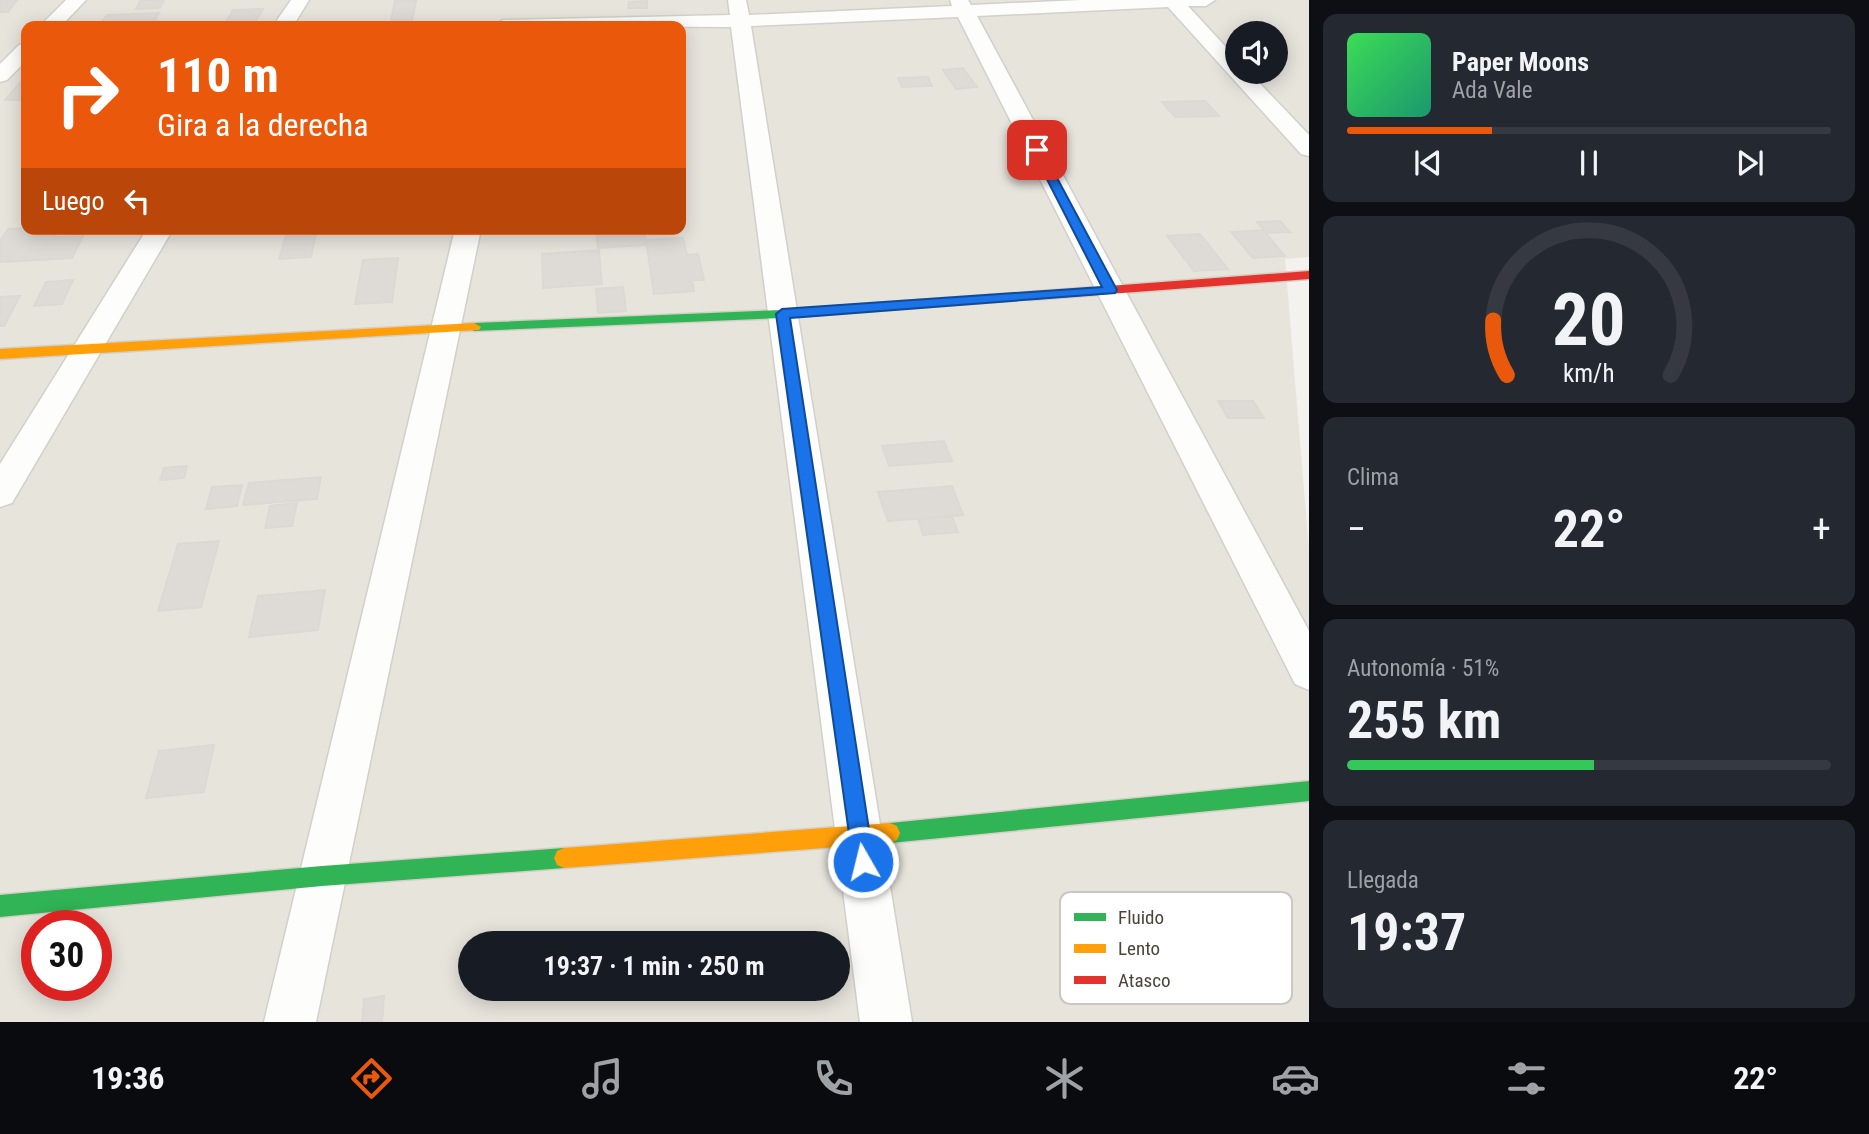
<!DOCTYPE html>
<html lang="es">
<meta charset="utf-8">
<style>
:root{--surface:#171b24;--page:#242831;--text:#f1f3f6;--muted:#9ea1a6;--line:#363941;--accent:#ea580c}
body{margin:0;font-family:"Roboto Condensed",sans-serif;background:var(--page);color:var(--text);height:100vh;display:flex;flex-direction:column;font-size:26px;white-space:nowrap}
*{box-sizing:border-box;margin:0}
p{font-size:23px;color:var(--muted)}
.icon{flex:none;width:38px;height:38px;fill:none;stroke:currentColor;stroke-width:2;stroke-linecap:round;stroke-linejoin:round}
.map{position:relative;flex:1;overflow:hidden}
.details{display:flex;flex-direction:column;gap:14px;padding:14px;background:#0d0f14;width:560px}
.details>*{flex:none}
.top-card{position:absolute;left:21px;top:21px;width:665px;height:214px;border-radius:14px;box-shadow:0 4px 18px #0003;background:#ea580c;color:#fff;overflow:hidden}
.controls{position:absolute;left:1225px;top:21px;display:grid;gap:14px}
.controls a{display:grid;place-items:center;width:63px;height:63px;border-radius:50%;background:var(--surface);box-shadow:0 4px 18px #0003;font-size:35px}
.speed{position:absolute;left:21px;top:910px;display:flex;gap:14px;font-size:35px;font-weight:700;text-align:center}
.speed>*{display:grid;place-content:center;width:91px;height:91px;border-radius:50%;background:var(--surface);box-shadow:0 4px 18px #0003;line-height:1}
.speed .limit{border:10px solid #d22;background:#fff;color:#111}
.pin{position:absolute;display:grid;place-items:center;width:60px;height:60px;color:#fff;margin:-30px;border-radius:14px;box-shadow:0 4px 10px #0006}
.me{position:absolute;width:77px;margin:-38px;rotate:352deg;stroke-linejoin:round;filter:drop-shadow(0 0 5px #0008)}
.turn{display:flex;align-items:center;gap:24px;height:147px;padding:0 21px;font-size:32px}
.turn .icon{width:91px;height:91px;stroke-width:2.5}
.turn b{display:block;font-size:49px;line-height:60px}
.then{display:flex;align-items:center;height:66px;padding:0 21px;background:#0003;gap:14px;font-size:26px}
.big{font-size:52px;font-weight:700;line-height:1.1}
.details .tile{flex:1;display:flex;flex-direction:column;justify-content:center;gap:10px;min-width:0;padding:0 24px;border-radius:14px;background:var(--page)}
.details .dial{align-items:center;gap:0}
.dial svg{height:182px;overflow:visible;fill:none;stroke:var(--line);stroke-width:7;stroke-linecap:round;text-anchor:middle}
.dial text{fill:var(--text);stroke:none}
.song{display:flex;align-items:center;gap:21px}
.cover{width:84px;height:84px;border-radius:10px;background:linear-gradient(135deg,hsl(130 70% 55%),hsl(160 70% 35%))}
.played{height:7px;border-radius:4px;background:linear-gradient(90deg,var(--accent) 30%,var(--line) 30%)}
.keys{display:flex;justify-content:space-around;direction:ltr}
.heat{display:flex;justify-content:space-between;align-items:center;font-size:38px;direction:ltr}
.charge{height:10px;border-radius:5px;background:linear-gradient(90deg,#34c759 51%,var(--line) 0)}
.trip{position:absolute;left:458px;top:931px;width:392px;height:70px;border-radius:35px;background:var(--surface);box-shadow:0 4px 18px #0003;font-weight:700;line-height:70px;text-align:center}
.tabs{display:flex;height:112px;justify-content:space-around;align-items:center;background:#090b0e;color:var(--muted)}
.tabs .icon{width:49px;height:49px}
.tabs .active{color:var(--accent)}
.tabs b{font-size:32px;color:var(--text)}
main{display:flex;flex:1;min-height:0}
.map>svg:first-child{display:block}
</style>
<main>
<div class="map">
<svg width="1309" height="1022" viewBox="0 0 1309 1022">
<rect width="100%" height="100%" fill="#f4f2ee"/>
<!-- residential -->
<path fill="#e7e4dc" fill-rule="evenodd" d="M0 0H1309V257L1285 259 1309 550V1022H0ZM26 26H681V229H26ZM1237 33H1276V72H1237ZM37 926H96V985H37ZM471 943H838V989H471Z"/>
<!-- building -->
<path fill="#dedbd6" stroke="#dcd9d4" stroke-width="2" d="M0 0H17L8 12H0Z
M141 0H164L160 8 136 9Z
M395 1H416L412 20H391Z
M647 1V8H628L629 2Z
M263 9 253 26H224L233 10Z
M159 13 154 21 101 23 107 15Z
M158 21 154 26H116L118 23Z
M963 68 977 87 956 89 943 70Z
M26 76V100H5Z
M928 77 932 86 902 87 898 78Z
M1205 101 1219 116 1175 117 1162 102Z
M1280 221 1290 232 1267 233 1257 222Z
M26 228 59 229 54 237 83 236 72 258 0 262V241L8 229Z
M288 229H317L311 257 279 259Z
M596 229H644L647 245 598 248Z
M1263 230 1285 256 1253 258 1231 232Z
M1200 234 1228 269 1194 271 1167 236Z
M683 238 687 255 698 254 704 280H692L694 291 654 294 646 240Z
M599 250 602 284 543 288 542 254Z
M398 258 392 302 355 304 363 260Z
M73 280 62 304 34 306 46 282Z
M623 287 626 311 598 313 596 289Z
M20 296 4 326H0V297Z
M1218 401H1253L1264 418H1228Z
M944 441 952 461 889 466 882 446Z
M187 466 184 478 160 480 164 468Z
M321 477 317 499 243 505 249 483Z
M242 485 237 506 206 509 212 487Z
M952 486 963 515 888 521 878 492Z
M297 503 292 526 265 528 270 506Z
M952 516 958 532 923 535 918 519Z
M219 541 201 607 158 611 178 544Z
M325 590 318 630 249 637 258 596Z
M214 745 204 792 146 798 159 751Z
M384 996 382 1022H362L364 999Z"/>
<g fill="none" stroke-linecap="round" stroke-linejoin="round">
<!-- street casing -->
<g stroke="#d2d0cb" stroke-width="3">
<path id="street" d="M66 0H86L61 26H40Z
M291 0H309L293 26H273Z
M728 0H746L749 15 952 6 950 0H968L971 5 1080 0H1215L1206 6H1188L1237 59V72H1249L1309 135V156L1301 154 1168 7 977 16 1309 631V690L1295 684 958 17 751 26 912 1022H860L731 27 493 26 503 20 730 15Z
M26 43V61L7 80 0 82V64L19 45Z
M147 229H173L12 503 0 507V464Z
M455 229H481L316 1022H264Z"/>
</g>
<!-- fast casing -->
<g stroke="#d3cfc5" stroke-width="3">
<path id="fast" d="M1029 292 1033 293V299L782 318 474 331 467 327 474 323 782 310Z
M1309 781V801L890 843 883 840 880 833 883 826 890 823Z
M564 848 571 851 574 858 571 865 564 868 322 886 0 917V895L322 866Z"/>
</g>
<!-- slow casing -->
<g stroke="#d3cfc5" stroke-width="3">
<path id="slow" d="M474 323 481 327 479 330 0 359V349Z
M890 823 897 826 900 833 897 840 890 843 564 868 557 865 554 858 557 851 564 848Z"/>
</g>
<!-- jam casing -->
<g stroke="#d3cfc5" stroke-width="3">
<path id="jam" d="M1309 271V279L1029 300 1023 296 1029 292Z"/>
</g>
<!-- street -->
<use href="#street" fill="#fdfdfc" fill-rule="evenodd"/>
<!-- fast -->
<use href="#fast" fill="#30b455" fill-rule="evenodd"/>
<!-- slow -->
<use href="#slow" fill="#ff9f0a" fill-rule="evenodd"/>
<!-- jam -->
<use href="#jam" fill="#e5322d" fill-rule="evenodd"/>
</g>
<!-- route -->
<path fill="#1a73e8" stroke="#114b97" stroke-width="2" d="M1033 148 1042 150 1117 290 1115 293 790 318 874 862 871 870 863 873 856 870 853 862 776 314 782 309 1102 287 1032 150Z"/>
<!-- legend -->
<rect x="1060" y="892" width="232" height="112" rx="10" fill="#fff" stroke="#c9c7c4" stroke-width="2"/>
<rect x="1074" y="913" width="32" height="8" fill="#30b455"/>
<rect x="1074" y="944" width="32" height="9" fill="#ff9f0a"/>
<rect x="1074" y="976" width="32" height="8" fill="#e5322d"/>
<g font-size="19" fill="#4b4439">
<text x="1118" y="924">Fluido</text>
<text x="1118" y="955">Lento</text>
<text x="1118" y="987">Atasco</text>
</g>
</svg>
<div class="controls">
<a><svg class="icon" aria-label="sound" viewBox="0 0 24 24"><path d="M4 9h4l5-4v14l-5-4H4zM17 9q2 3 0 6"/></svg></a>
</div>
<div class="speed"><div class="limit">30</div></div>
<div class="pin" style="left:1037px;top:150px;background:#d93025"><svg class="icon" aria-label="arrive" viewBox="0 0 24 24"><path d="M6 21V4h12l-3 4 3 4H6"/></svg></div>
<svg class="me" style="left:863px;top:862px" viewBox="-20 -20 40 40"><circle r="17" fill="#1a73e8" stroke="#fff" stroke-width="3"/><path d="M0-11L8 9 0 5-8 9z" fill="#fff"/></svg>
<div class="trip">19:37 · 1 min · 250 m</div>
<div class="top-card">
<div class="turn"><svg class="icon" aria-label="right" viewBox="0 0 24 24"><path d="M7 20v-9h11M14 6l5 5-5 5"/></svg><div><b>110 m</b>Gira a la derecha</div></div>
<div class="then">Luego<svg class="icon" aria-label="left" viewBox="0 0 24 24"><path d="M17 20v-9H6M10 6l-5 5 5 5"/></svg></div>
</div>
</div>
<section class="details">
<div class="tile">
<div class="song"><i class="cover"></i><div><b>Paper Moons</b><p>Ada Vale</p></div></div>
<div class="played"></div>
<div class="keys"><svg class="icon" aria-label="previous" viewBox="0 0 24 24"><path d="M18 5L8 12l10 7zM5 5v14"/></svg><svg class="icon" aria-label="pause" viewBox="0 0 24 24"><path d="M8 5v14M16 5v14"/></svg><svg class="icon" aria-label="next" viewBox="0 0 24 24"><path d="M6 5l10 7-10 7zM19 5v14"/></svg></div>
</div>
<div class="tile dial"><svg viewBox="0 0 100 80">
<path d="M14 69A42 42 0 1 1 86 69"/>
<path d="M14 69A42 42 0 0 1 8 45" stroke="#ea580c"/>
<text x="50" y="56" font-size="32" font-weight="700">20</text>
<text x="50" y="72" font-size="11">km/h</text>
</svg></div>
<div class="tile"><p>Clima</p>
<div class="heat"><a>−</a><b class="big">22°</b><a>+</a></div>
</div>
<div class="tile"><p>Autonomía · 51%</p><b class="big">255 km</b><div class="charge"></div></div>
<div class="tile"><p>Llegada</p><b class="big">19:37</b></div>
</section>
</main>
<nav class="tabs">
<b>19:36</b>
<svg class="icon active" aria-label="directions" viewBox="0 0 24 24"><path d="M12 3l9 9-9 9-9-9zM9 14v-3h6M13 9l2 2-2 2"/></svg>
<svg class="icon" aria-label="music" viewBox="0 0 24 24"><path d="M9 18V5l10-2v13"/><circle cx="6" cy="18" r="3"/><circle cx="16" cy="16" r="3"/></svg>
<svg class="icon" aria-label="phone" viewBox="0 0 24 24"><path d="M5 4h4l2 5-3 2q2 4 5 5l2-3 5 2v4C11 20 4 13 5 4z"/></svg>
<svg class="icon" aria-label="climate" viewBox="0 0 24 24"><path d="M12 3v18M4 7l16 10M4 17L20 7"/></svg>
<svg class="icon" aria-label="car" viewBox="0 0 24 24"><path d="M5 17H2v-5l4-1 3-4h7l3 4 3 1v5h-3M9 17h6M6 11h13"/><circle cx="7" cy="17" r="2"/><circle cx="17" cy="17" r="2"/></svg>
<svg class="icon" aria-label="filters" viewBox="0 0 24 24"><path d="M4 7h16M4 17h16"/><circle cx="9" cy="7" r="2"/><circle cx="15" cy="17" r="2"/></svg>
<b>22°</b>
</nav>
